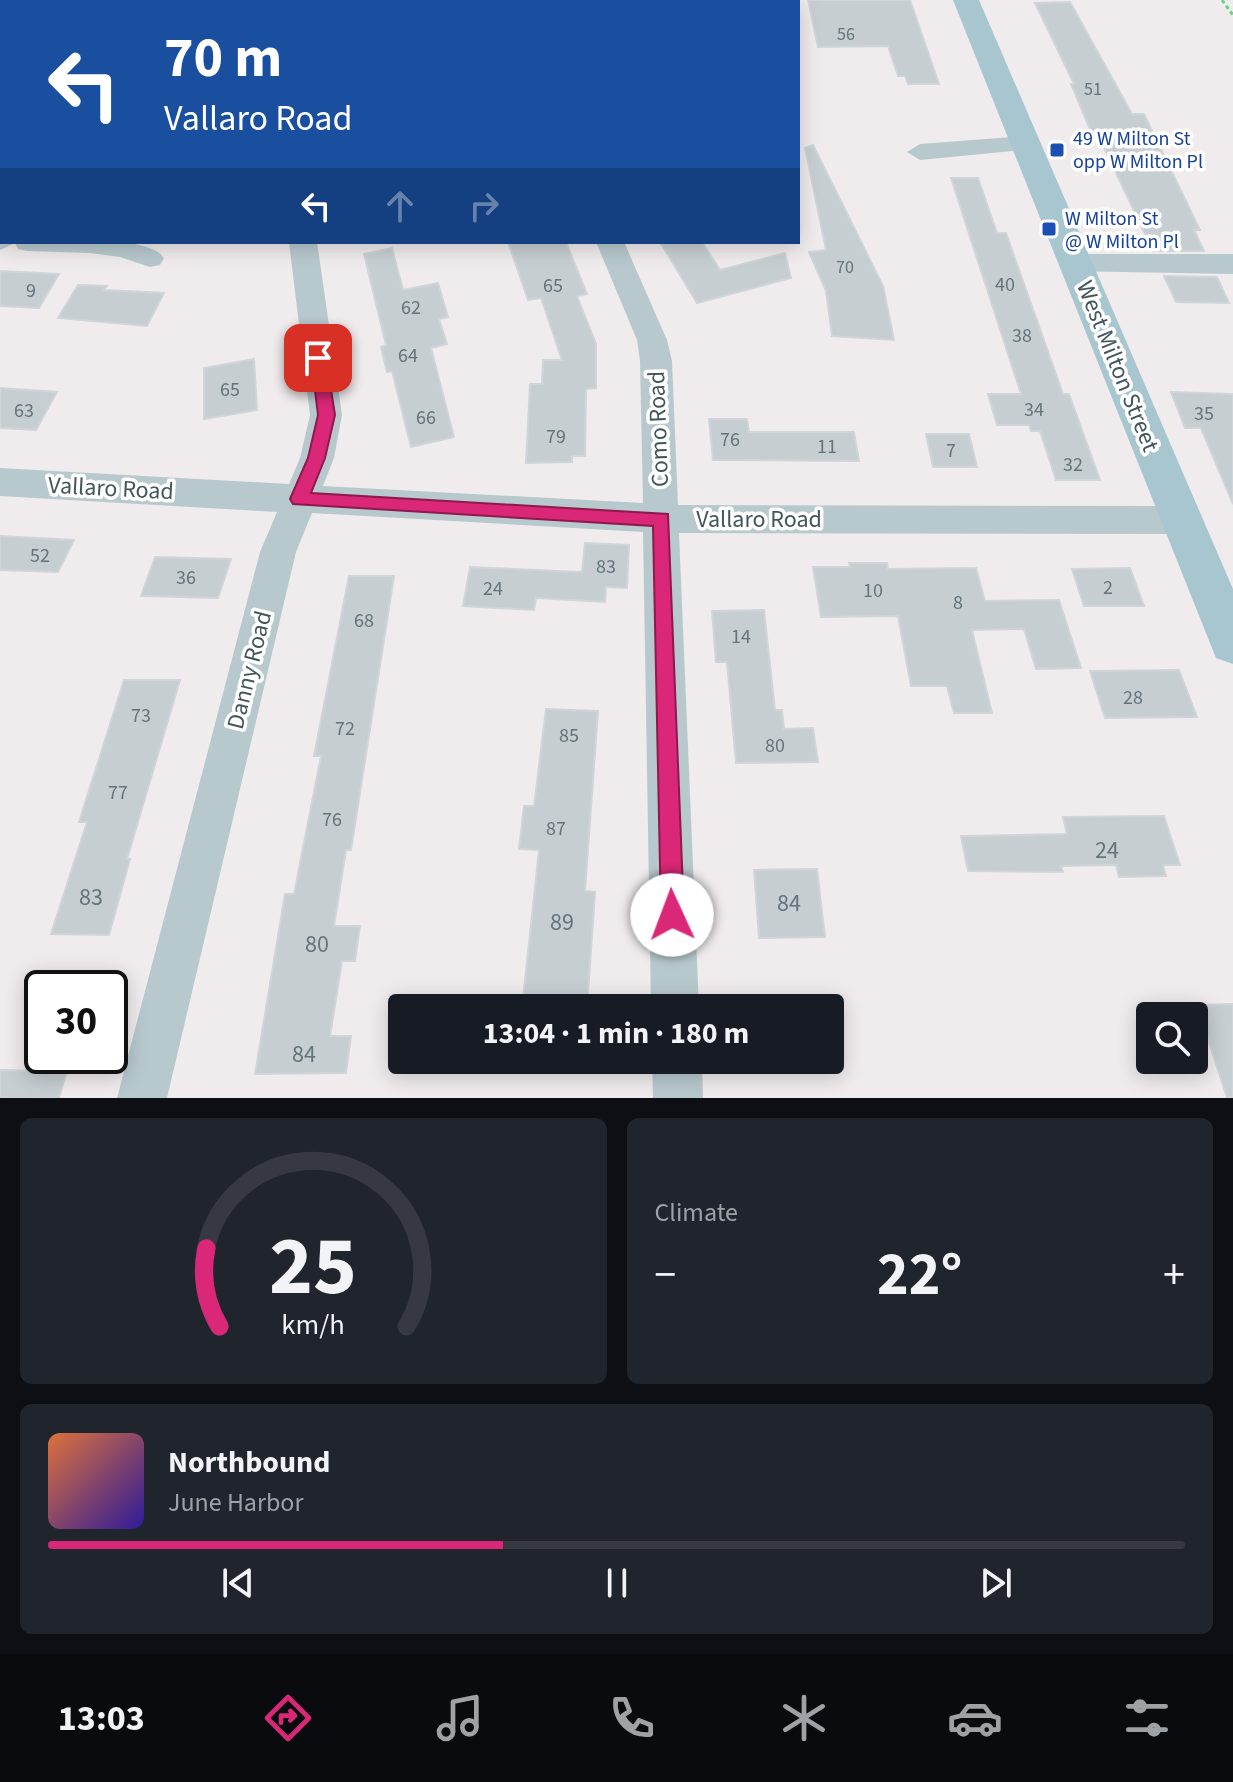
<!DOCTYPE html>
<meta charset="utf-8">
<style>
:root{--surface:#171b24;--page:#20242c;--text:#f1f3f6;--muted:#9ea1a6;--line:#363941;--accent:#db2777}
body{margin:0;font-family:"Source Sans 3",sans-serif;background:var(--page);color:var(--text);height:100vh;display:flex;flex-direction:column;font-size:30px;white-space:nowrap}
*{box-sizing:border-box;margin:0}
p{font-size:26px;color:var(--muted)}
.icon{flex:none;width:44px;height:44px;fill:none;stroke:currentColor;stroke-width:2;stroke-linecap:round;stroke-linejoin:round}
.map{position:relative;height:1098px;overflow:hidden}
.details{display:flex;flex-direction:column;gap:20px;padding:20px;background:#0d0f14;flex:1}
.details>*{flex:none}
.guide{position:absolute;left:0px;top:0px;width:800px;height:244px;box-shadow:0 4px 20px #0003;background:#1a4fa0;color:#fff;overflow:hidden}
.fabs{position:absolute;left:1136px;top:1002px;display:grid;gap:16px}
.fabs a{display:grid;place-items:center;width:72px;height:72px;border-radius:8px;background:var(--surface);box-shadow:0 4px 20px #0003;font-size:40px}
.speed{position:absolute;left:24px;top:970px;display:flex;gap:16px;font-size:40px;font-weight:700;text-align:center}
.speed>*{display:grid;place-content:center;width:104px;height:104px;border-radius:50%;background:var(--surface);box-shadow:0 4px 20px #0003;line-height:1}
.speed .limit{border:4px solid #111;border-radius:12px;background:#fff;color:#111}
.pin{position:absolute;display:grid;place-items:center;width:68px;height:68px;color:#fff;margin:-34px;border-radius:16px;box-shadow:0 4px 12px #0006}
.me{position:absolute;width:88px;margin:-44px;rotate:358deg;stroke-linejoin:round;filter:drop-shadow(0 0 6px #0008)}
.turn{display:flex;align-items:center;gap:28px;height:168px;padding:0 32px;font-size:36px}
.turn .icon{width:104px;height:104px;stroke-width:2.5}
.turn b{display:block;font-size:56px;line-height:68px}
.lanes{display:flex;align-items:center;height:76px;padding:0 32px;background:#0003;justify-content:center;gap:40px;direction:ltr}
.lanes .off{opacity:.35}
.big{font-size:60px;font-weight:700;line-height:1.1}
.details .widget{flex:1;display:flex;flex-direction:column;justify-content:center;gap:12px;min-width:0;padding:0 28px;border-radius:12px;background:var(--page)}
.details .dial{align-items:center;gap:0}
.dial svg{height:208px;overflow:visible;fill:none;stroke:var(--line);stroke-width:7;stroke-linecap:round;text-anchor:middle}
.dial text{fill:var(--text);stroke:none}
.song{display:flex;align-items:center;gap:24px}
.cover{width:96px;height:96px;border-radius:12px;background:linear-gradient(135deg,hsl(20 70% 55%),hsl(250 70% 35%))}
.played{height:8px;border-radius:4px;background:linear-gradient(90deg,var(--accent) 40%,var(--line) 40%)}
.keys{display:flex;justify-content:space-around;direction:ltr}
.heat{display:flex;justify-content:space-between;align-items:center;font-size:44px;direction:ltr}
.details .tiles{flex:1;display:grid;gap:20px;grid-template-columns:1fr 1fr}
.widget:last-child{grid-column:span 2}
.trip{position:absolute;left:388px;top:994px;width:456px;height:80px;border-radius:8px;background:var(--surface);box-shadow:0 4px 20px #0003;font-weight:700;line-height:80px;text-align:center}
.tab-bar{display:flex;height:128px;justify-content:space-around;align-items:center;background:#090b0e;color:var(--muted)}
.tab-bar .icon{width:56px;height:56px}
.tab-bar .on{color:var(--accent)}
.tab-bar b{font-size:36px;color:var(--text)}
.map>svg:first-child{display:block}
</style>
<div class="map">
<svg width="1233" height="1098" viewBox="0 0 1233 1098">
<rect width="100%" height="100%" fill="#f0eced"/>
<!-- building -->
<path fill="#c7ced2" stroke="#cfd5d9" stroke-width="2" d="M808 0H910L939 84H908L905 76H898L888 46 818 47Z
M1070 2 1132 114H1144L1200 230H1194L1204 251H1153L1098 135 1092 134 1071 84H1074L1035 3Z
M813 145 883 286 894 340 832 336 826 291 809 252 826 250 805 148Z
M951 178H978L997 233H1006L1063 394H1069L1100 480H1056L1040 431H1031L1029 425H997L988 394H1021Z
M508 242H566L587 294 577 296 596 344V388L586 389 585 456H572V462L526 463 530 384H542L543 360H562L541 298 528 300Z
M660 242H702L720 270 785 253 791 278 697 303Z
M392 248 403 290 438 283 448 317 439 319 447 344 431 348 454 437 411 447 392 371 387 372 381 347 386 345 364 254Z
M0 271 59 274 39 308 0 306Z
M1164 276 1217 277 1229 303 1176 302Z
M78 285 107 286 104 290 164 293 147 326 58 318Z
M254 359 257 410 204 419V368Z
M0 388 57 392 36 430 0 428Z
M1171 392 1233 394V504L1201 428H1185Z
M709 419H747L749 432H854L859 461 713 460Z
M926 434H969L977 467H933Z
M0 536 74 540 58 572 0 570Z
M585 543 629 545 627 588 606 587 605 602 536 598 534 610 463 606 470 567 582 572Z
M155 557 231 559 218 598 141 596Z
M849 563H887L888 569 976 568 985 601 1059 600 1081 668 1036 669 1024 629 972 630 992 713H954L947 686H911L898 616 821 617 813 567H850Z
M1130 568 1144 606H1084L1072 569Z
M349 576H394L351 850H346L334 926H360L355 961H342L330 1036H351L346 1073 255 1074 285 894H294L321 756H314Z
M764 610 775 710H782L784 729 813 728 818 762 736 763 727 662H716L712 611Z
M1179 670 1197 717 1105 718 1090 671Z
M124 680H180L127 859H130L109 935 51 934 87 822H79Z
M546 709 598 711 585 891 595 892 587 1008H522L539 850 519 849 524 806H534Z
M1164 816 1180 865H1163L1166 876 1119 877 1116 865 1061 866 1063 872 968 871 961 836 1067 834 1063 817Z
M817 869 825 937 759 938 754 870Z
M1233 1004V1097L1227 1098 1197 1005Z
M0 1070 67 1071 59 1098H0Z"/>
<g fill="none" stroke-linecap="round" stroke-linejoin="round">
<!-- path -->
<path stroke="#68d583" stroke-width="3" stroke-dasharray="4 3" stroke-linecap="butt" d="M1222 0 1233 15"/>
<!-- minor -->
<path fill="#b8c9ce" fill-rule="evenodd" d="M258 0H280V2H258Z
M495 0H517V2H495Z
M746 0H768L769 2H747Z
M2 12V28L0 29V13Z
M0 62H2V76H0Z
M1025 136 1038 144 1034 149 920 160 907 152 920 144Z
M0 232 2 242C34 242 148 232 164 258L160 265 150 267 120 257 90 253 28 251 18 249 15 243 0 250Z
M289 242H317L342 415 334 458 323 486 643 503 640 361 637 340 596 242H624L667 340 672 361 678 505 1182 506 1194 510 1200 520 1194 530 1182 534 679 533 699 1008H651L643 532 312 513 296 552 167 1098H117L260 552 277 512 0 496V468L289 484 300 458 310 415Z
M1076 254H1233V274L1066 271 1062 264 1066 257Z
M652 1060H702L703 1098H653Z"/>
<!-- major -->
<path fill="#a8c6cf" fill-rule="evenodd" d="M953 0H979L1233 589V664L1216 658 1210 643Z"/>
</g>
<!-- route -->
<path fill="#db2777" stroke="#8e194d" stroke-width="2" d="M318 352 326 358 335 415 325 458 311 493 668 514 684 915 681 923 672 926 664 923 661 915 653 526 293 504 290 499 308 458 318 415 311 358Z"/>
<!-- markers -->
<g fill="#1a4fb4" stroke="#fff" stroke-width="3">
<rect x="1049" y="142" width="16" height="16" rx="4"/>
<rect x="1041" y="221" width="16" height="16" rx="4"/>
</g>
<g text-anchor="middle" stroke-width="7" stroke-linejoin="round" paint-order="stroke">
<!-- far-number labels -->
<g font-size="18" fill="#63747a">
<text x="846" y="40">56</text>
<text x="1093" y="95">51</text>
<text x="845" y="273">70</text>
</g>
<!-- far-transit labels -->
<g font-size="20" fill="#164399" stroke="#fff" text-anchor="start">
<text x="1073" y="145">49 W Milton St<tspan x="1073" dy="23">opp W Milton Pl</tspan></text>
<text x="1065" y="225">W Milton St<tspan x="1065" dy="23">@ W Milton Pl</tspan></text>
</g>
<!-- number labels -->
<g font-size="20" fill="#63747a">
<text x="1005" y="291">40</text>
<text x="553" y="292">65</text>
<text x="31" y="297">9</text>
<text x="411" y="314">62</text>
<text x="1022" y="342">38</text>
<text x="408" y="362">64</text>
<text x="230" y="396">65</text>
<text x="1034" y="416">34</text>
<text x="24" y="417">63</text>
<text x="1204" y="420">35</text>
<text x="426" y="424">66</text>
<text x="556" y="443">79</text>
<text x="730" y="446">76</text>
<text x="827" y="453">11</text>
<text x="951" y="457">7</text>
<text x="1073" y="471">32</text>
<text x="40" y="562">52</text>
<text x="606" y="573">83</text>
<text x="186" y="584">36</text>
<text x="1108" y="594">2</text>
<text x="493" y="595">24</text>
<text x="873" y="597">10</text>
<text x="958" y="609">8</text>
<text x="364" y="627">68</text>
<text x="741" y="643">14</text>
<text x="1133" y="704">28</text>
<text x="141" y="722">73</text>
<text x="345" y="735">72</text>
<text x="569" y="742">85</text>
<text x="775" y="752">80</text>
<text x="118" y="799">77</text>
<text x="332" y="826">76</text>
<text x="556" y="835">87</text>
</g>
<!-- street labels -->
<g font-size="24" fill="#42565c" stroke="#fff">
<text transform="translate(1118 366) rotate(68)" y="8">West Milton Street</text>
<text transform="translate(658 429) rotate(-92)" y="8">Como Road</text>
<text transform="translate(111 488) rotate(3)" y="8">Vallaro Road</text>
<text x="759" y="527">Vallaro Road</text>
<text transform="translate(249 670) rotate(-76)" y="8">Danny Road</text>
</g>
<!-- near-number labels -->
<g font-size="24" fill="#63747a">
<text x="1107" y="858">24</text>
<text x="91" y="905">83</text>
<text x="789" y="911">84</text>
<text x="562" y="930">89</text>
<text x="317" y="952">80</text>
<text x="304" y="1062">84</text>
</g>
</g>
</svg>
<div class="fabs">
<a><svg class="icon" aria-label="search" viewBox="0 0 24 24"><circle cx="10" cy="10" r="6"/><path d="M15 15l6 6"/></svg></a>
</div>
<div class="speed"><div class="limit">30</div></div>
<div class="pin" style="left:318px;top:358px;background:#d93025"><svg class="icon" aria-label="arrive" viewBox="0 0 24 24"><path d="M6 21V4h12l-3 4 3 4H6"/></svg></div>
<svg class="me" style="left:672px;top:915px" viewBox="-20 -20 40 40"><circle r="19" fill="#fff"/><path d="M0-13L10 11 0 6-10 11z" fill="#db2777"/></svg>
<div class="trip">13:04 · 1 min · 180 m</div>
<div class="guide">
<div class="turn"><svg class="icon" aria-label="left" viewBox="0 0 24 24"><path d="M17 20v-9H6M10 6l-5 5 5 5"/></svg><div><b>70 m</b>Vallaro Road</div></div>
<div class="lanes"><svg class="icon" aria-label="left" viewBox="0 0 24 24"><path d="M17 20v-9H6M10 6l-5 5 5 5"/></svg><svg class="icon off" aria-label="ahead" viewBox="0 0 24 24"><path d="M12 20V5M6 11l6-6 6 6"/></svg><svg class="icon off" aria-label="right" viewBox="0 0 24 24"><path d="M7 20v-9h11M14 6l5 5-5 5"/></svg></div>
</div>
</div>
<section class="details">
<div class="tiles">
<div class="widget dial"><svg viewBox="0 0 100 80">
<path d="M14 69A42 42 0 1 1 86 69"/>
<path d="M14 69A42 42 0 0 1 9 39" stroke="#db2777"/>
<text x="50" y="56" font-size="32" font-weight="700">25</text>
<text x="50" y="72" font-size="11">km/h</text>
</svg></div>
<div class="widget"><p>Climate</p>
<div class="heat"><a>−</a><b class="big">22°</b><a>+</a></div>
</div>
<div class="widget">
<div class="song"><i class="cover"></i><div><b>Northbound</b><p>June Harbor</p></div></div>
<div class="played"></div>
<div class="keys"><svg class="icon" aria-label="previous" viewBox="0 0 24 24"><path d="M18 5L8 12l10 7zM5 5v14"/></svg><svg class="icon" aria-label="pause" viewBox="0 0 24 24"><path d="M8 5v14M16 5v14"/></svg><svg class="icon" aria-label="next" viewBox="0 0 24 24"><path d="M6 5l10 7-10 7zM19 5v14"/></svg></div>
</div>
</div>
</section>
<nav class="tab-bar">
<b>13:03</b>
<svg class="icon on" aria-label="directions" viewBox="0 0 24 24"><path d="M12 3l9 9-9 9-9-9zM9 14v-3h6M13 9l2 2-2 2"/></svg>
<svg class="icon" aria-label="music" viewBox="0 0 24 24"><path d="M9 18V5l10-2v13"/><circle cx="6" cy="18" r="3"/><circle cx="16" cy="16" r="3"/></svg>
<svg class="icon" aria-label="phone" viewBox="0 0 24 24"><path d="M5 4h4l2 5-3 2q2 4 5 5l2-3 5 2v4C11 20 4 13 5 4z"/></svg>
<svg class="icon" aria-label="climate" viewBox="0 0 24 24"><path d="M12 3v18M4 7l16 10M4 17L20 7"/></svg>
<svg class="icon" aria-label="car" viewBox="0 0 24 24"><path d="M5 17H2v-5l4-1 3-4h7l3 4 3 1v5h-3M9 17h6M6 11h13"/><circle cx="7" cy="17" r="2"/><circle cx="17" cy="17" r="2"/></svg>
<svg class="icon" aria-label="filters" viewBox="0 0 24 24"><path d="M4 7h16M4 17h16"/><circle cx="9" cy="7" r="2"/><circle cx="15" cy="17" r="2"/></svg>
</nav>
